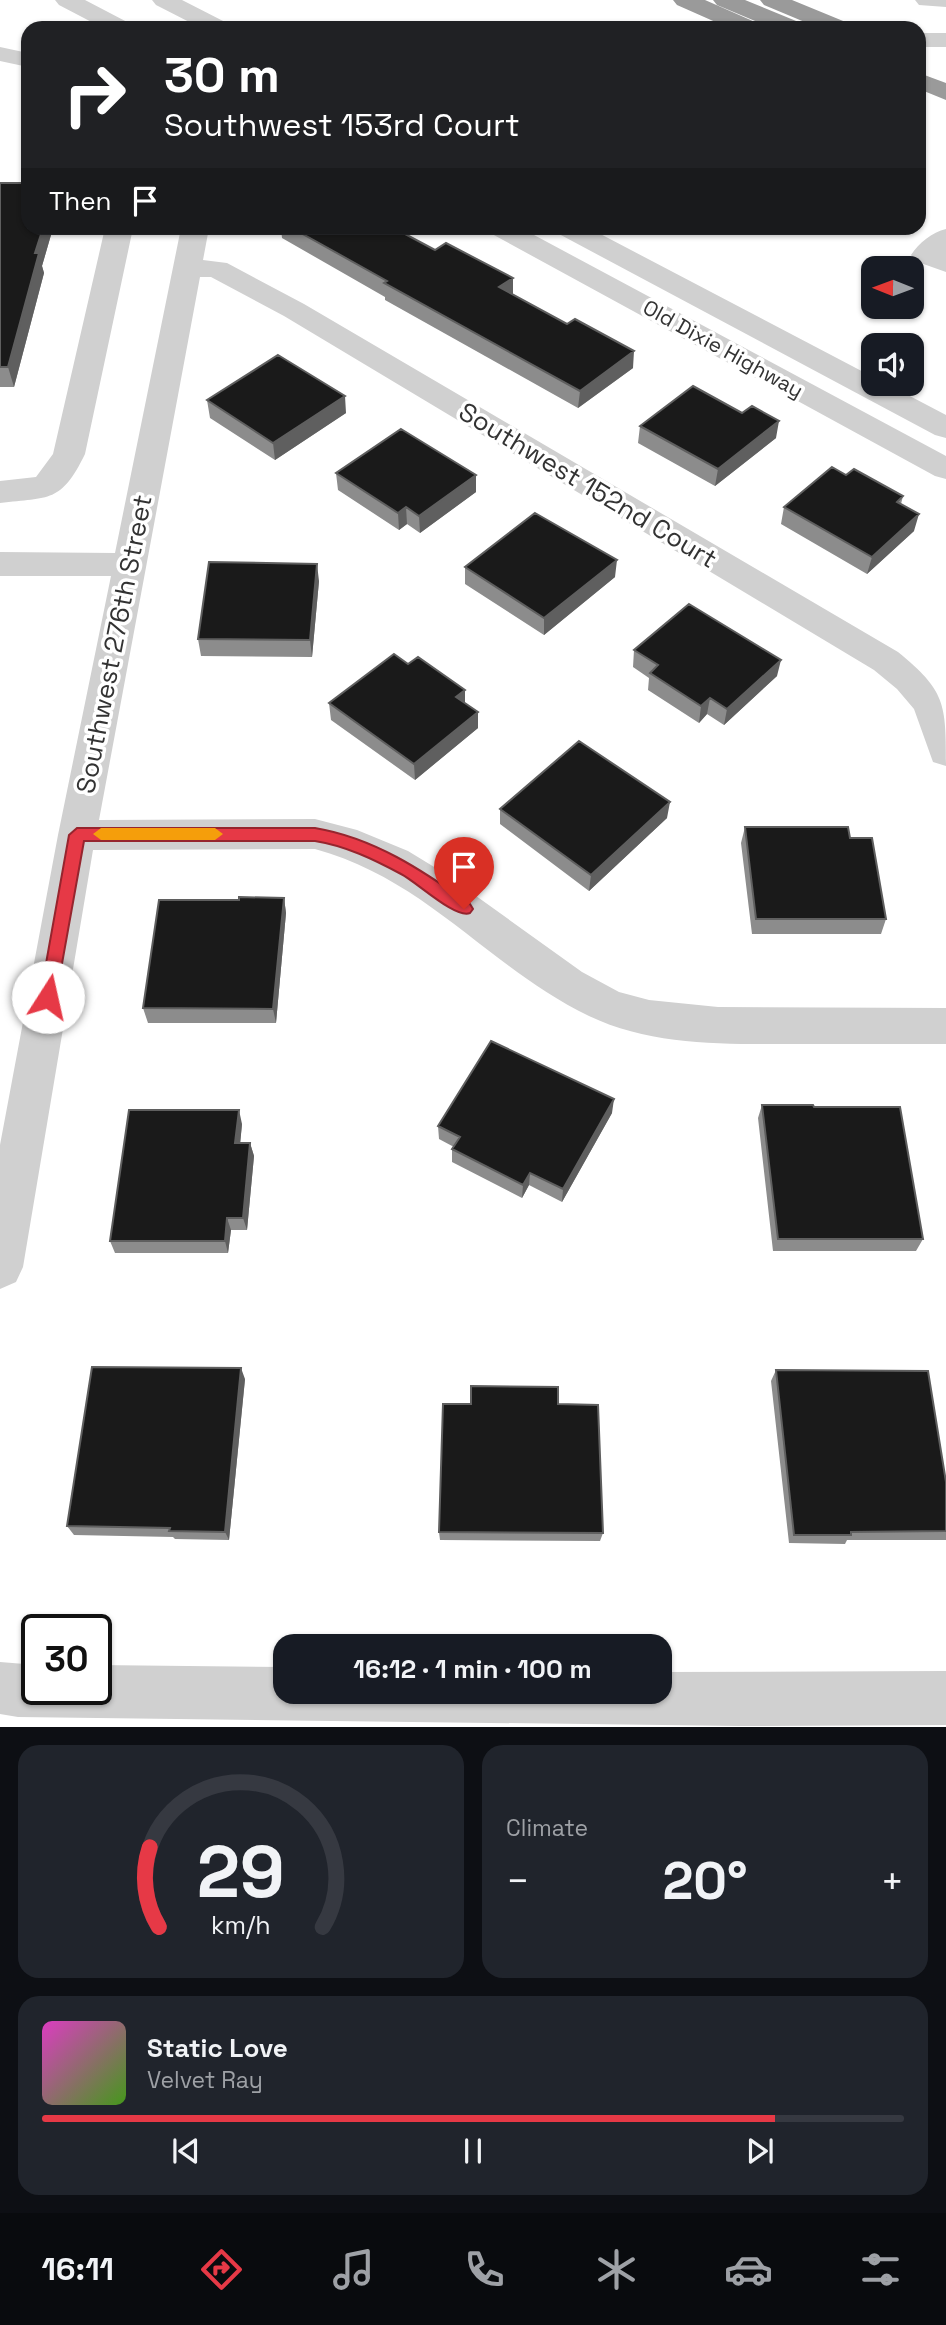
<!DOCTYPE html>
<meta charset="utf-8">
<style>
:root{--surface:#171b24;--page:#20242c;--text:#f1f3f6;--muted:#9ea1a6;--line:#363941;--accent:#e63946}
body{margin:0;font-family:"Space Grotesk",sans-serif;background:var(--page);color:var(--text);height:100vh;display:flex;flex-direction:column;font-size:26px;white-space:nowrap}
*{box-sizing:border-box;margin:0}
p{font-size:23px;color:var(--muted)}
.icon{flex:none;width:38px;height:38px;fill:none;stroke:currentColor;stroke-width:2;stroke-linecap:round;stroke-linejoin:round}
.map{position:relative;height:1727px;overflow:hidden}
.side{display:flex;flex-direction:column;gap:18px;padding:18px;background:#0d0f14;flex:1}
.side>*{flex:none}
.guide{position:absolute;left:21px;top:21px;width:905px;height:214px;border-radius:21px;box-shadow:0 2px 5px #0004;background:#202124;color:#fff;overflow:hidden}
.needle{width:46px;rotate:271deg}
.buttons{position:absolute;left:861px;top:256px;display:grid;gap:14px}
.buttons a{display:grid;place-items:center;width:63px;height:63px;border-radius:14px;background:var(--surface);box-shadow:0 2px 5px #0004;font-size:35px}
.speed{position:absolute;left:21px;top:1614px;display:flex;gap:14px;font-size:35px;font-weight:700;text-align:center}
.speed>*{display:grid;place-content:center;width:91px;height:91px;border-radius:50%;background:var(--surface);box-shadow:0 2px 5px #0004;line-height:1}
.speed .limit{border:4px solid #111;border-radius:10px;background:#fff;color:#111}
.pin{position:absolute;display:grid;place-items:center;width:60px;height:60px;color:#fff;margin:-72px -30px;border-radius:50% 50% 50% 0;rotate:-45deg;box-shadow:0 0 7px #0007}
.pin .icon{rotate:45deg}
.me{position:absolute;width:77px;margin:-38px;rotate:10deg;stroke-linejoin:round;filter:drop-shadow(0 0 5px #0008)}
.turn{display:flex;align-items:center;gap:24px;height:147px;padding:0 28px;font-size:32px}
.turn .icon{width:91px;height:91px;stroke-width:2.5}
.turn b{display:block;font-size:49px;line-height:60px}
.then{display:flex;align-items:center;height:66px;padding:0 28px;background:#0003;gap:14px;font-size:26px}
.big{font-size:52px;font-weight:800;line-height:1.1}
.side .card{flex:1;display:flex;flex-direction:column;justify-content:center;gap:10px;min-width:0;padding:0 24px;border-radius:21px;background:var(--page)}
.side .dial{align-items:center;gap:0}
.dial svg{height:182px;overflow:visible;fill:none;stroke:var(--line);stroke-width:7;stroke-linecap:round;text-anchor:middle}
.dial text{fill:var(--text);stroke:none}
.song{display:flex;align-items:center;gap:21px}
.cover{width:84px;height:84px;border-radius:10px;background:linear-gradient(135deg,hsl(310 70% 55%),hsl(100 70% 35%))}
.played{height:7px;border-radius:4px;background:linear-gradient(90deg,var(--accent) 85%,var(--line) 85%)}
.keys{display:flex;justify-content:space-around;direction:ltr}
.heat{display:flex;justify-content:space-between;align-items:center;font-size:38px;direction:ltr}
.side .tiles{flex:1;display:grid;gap:18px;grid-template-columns:1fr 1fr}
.card:last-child{grid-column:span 2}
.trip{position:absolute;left:273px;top:1634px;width:399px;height:70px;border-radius:21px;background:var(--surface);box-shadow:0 2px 5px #0004;font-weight:800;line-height:70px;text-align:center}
.dock{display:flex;height:112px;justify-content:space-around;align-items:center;background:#090b0e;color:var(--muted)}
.dock .icon{width:49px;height:49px}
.dock .active{color:var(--accent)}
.dock b{font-size:32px;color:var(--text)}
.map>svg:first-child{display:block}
</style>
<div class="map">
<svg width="946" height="1727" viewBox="0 0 946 1727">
<rect width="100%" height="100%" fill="#fff"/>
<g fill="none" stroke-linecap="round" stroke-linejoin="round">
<!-- minor -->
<path fill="#d0d0d0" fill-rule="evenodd" d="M55 0H85L129 23 133 28H103L59 5Z
M152 0H182L227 23 231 28H201L156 5Z
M915 0H946V7L919 5Z
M919 33H946V47H919Z
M0 47 28 53V67L0 61Z
M105 228H133L85 454C61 503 50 497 0 503V481L36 477 53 454Z
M181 228H209L203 260 227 263 304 304 898 652C946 691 946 704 946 766L933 762 914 709 897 689 874 670 284 316 211 277H200L99 820 315 819 357 830 408 851 444 873 582 972 619 992 649 1000 718 1007 946 1008V1044C897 1044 847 1044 798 1044 728 1044 654 1047 589 1016 489 968 428 880 315 849L93 850 23 1267 16 1282 0 1289V1145L58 835 111 576H0V552L115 553Z
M488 228H521L946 456V479L935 476 492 234Z
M555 228H589L873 377V383H885L946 415V438L935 435 559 234Z
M946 229V272L915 261 911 255C919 243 932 232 946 229Z
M0 1662 37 1665V1689H96V1665L285 1667V1692H660V1672L946 1671V1725L740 1726 18 1717 0 1714Z"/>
<!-- highway -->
<path fill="#9a9a9a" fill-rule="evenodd" d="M673 0H705L755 22 759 27 729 28 677 5Z
M713 0H745L801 23 805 28H772L717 5Z
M760 0H792L848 23 852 28H819L764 5Z
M919 73 946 83V100L919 89Z"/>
</g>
<!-- wall -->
<path fill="#8c8c8c" d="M0 183 53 228 42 266 44 273 14 387H0Z
M281 228H394L513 294 633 368 578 408 385 300V297L282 238Z
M207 400 346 413 275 460 210 418Z
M640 426 776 438 715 486 638 443Z
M336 473 476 492 420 533 407 524 399 530 338 490Z
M846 475 903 496 901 504 914 531 867 574 781 524 784 507Z
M465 567 615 577 544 635 465 584Z
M319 581 312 657 201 656 198 639Z
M634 650 777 676 724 725 707 714 699 723 648 690 649 678 633 667Z
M408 664 465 690V703L478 712V728L415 780 331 720 329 703Z
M500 809 667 818 589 891 500 824Z
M745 827 850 838 886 919 881 934H752L741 843Z
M284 898 286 913 276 1023H148L143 1008 239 900Z
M762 1105 814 1107 923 1239 916 1251H773L758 1118Z
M612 1113 562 1202 529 1185 522 1198 452 1162V1149L454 1147 439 1139 438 1126Z
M242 1124 240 1143H250L254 1156 247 1230H231L228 1253H115L110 1241Z
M776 1370 946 1482V1540H847L845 1544 789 1543 771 1381Z
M245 1379 229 1540 175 1539 173 1537 74 1535 67 1526Z
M558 1404 603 1533 600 1541 440 1540 439 1532Z"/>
<!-- shaded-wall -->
<path fill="#5f5f5f" d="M43 228H53L42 266 44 273 14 387 8 367 35 253Z
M513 278V295L499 287Z
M634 351 633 368 578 408 580 391Z
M345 396 346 413 275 460 273 443Z
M779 421 776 438 715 486 718 469Z
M476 475V492L420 533 419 516Z
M406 507 407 524 399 530 398 513Z
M919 514 914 531 867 574 872 557Z
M617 560 615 577 544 635V618Z
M317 564 319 581 312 657 310 640Z
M781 660 777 676 724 725 727 709Z
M465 690V706L456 697Z
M710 698 707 714 699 723 701 706Z
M478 712V728L415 780 414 764Z
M670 802 667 818 589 891 591 875Z
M284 898 286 913 276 1023 273 1009Z
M614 1099 612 1113 562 1202 563 1189Z
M239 1110 242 1124 239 1156 235 1143Z
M250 1143 254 1156 247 1230 243 1218Z
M530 1173 529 1185 522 1198 523 1185Z
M227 1218 231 1230 228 1253 225 1241Z
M241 1368 245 1379 229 1540 225 1532Z"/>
<!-- building -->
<path fill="#1a1a1a" stroke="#5f5f5f" stroke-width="2" d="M0 183H28V228H43L35 253H39L8 367H0Z
M292 228H394L435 250 446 243 513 278 499 287 567 324 575 319 634 351 580 391 384 283 387 281Z
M278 355 345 396 273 443 207 400Z
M693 386 742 413 752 406 779 421 718 469 640 426Z
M401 429 476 475 419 516 406 507 398 513 336 473Z
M832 467 846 475 854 469 903 496 897 502 919 514 872 557 784 507Z
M535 513 617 560 544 618 465 567Z
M209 562 317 564 310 640 198 639Z
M689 604 781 660 727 709 710 698 701 706 650 673 658 665 634 650Z
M394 654 408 664 418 657 465 690 456 697 478 712 414 764 329 703Z
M579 741 670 802 591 875 500 809Z
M745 827H848L850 838H872L886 919H756Z
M239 897 284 898 273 1009 143 1008 159 900H239Z
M491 1041 614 1099 563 1189 530 1173 523 1185 452 1149 460 1137 438 1126Z
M762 1105H813L814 1107H900L923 1239H778Z
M129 1110H239L235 1143H250L243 1218H227L225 1241H110Z
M92 1367 241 1368 225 1532 169 1531 170 1528 67 1526Z
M776 1370 928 1371 946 1482V1531L851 1532V1535H794Z
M471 1386 558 1387V1404L598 1405 603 1533 439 1532 443 1404H471Z"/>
<!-- route -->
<path fill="#e63946" stroke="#96252e" stroke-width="2" d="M77 828H315C374 838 422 870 470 904L473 909 470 913C455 919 417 882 401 874 373 859 346 846 315 841H84L56 997 54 1002 48 1004 42 1002 40 997 69 835Z"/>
<!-- slow -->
<path fill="#f59e0b" d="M101 828H215L223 834 215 840H101L93 834Z"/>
<g text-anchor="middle" stroke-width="7" stroke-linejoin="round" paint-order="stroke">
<!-- far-street labels -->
<g font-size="21" fill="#333" stroke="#fff">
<text transform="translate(723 349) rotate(29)" y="7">Old Dixie Highway</text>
</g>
<!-- street labels -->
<g font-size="26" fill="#333" stroke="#fff">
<text transform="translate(588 485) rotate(31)" y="9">Southwest 152nd Court</text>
<text transform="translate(114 644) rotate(-79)" y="9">Southwest 276th Street</text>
</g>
</g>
</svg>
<div class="buttons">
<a><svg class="needle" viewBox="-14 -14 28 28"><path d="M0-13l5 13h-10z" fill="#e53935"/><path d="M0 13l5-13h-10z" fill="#9ea1a6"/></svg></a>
<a><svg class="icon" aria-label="sound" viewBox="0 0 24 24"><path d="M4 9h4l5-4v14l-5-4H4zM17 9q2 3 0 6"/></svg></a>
</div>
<div class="speed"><div class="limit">30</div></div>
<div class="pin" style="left:464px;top:909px;background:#d93025"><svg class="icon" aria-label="arrive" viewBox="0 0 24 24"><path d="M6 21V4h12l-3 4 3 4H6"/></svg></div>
<svg class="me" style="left:48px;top:997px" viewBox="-20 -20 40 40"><circle r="19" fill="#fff"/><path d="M0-13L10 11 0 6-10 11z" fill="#e63946"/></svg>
<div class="trip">16:12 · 1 min · 100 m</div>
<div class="guide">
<div class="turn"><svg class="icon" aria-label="right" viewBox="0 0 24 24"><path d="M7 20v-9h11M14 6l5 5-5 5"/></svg><div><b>30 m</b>Southwest 153rd Court</div></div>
<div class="then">Then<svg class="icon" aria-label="arrive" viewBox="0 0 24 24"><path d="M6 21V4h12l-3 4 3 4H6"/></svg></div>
</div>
</div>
<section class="side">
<div class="tiles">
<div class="card dial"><svg viewBox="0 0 100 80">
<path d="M14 69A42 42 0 1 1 86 69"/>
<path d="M14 69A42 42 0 0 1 10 34" stroke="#e63946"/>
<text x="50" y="56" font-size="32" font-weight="700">29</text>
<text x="50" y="72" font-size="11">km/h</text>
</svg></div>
<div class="card"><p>Climate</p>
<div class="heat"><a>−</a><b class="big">20°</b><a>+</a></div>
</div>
<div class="card">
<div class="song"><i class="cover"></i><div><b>Static Love</b><p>Velvet Ray</p></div></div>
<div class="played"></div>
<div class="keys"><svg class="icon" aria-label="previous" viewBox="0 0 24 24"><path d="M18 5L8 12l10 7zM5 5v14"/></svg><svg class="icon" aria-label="pause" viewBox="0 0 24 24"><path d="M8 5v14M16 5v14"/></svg><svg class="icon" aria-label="next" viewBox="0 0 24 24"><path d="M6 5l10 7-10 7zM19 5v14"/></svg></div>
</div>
</div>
</section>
<nav class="dock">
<b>16:11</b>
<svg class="icon active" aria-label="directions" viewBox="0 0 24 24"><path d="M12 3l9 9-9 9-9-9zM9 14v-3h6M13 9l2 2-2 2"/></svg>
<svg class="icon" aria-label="music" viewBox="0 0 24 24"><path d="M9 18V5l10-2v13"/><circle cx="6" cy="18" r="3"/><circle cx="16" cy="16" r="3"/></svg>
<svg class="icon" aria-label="phone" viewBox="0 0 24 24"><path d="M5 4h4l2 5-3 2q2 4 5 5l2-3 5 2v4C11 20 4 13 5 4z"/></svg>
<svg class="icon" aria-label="climate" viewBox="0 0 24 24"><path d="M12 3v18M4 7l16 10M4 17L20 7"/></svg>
<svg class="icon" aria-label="car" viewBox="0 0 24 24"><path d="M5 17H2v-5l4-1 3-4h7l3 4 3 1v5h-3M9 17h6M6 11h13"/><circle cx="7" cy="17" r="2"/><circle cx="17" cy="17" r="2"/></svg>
<svg class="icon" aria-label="filters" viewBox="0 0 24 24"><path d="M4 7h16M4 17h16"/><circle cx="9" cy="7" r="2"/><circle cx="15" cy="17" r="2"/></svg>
</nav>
